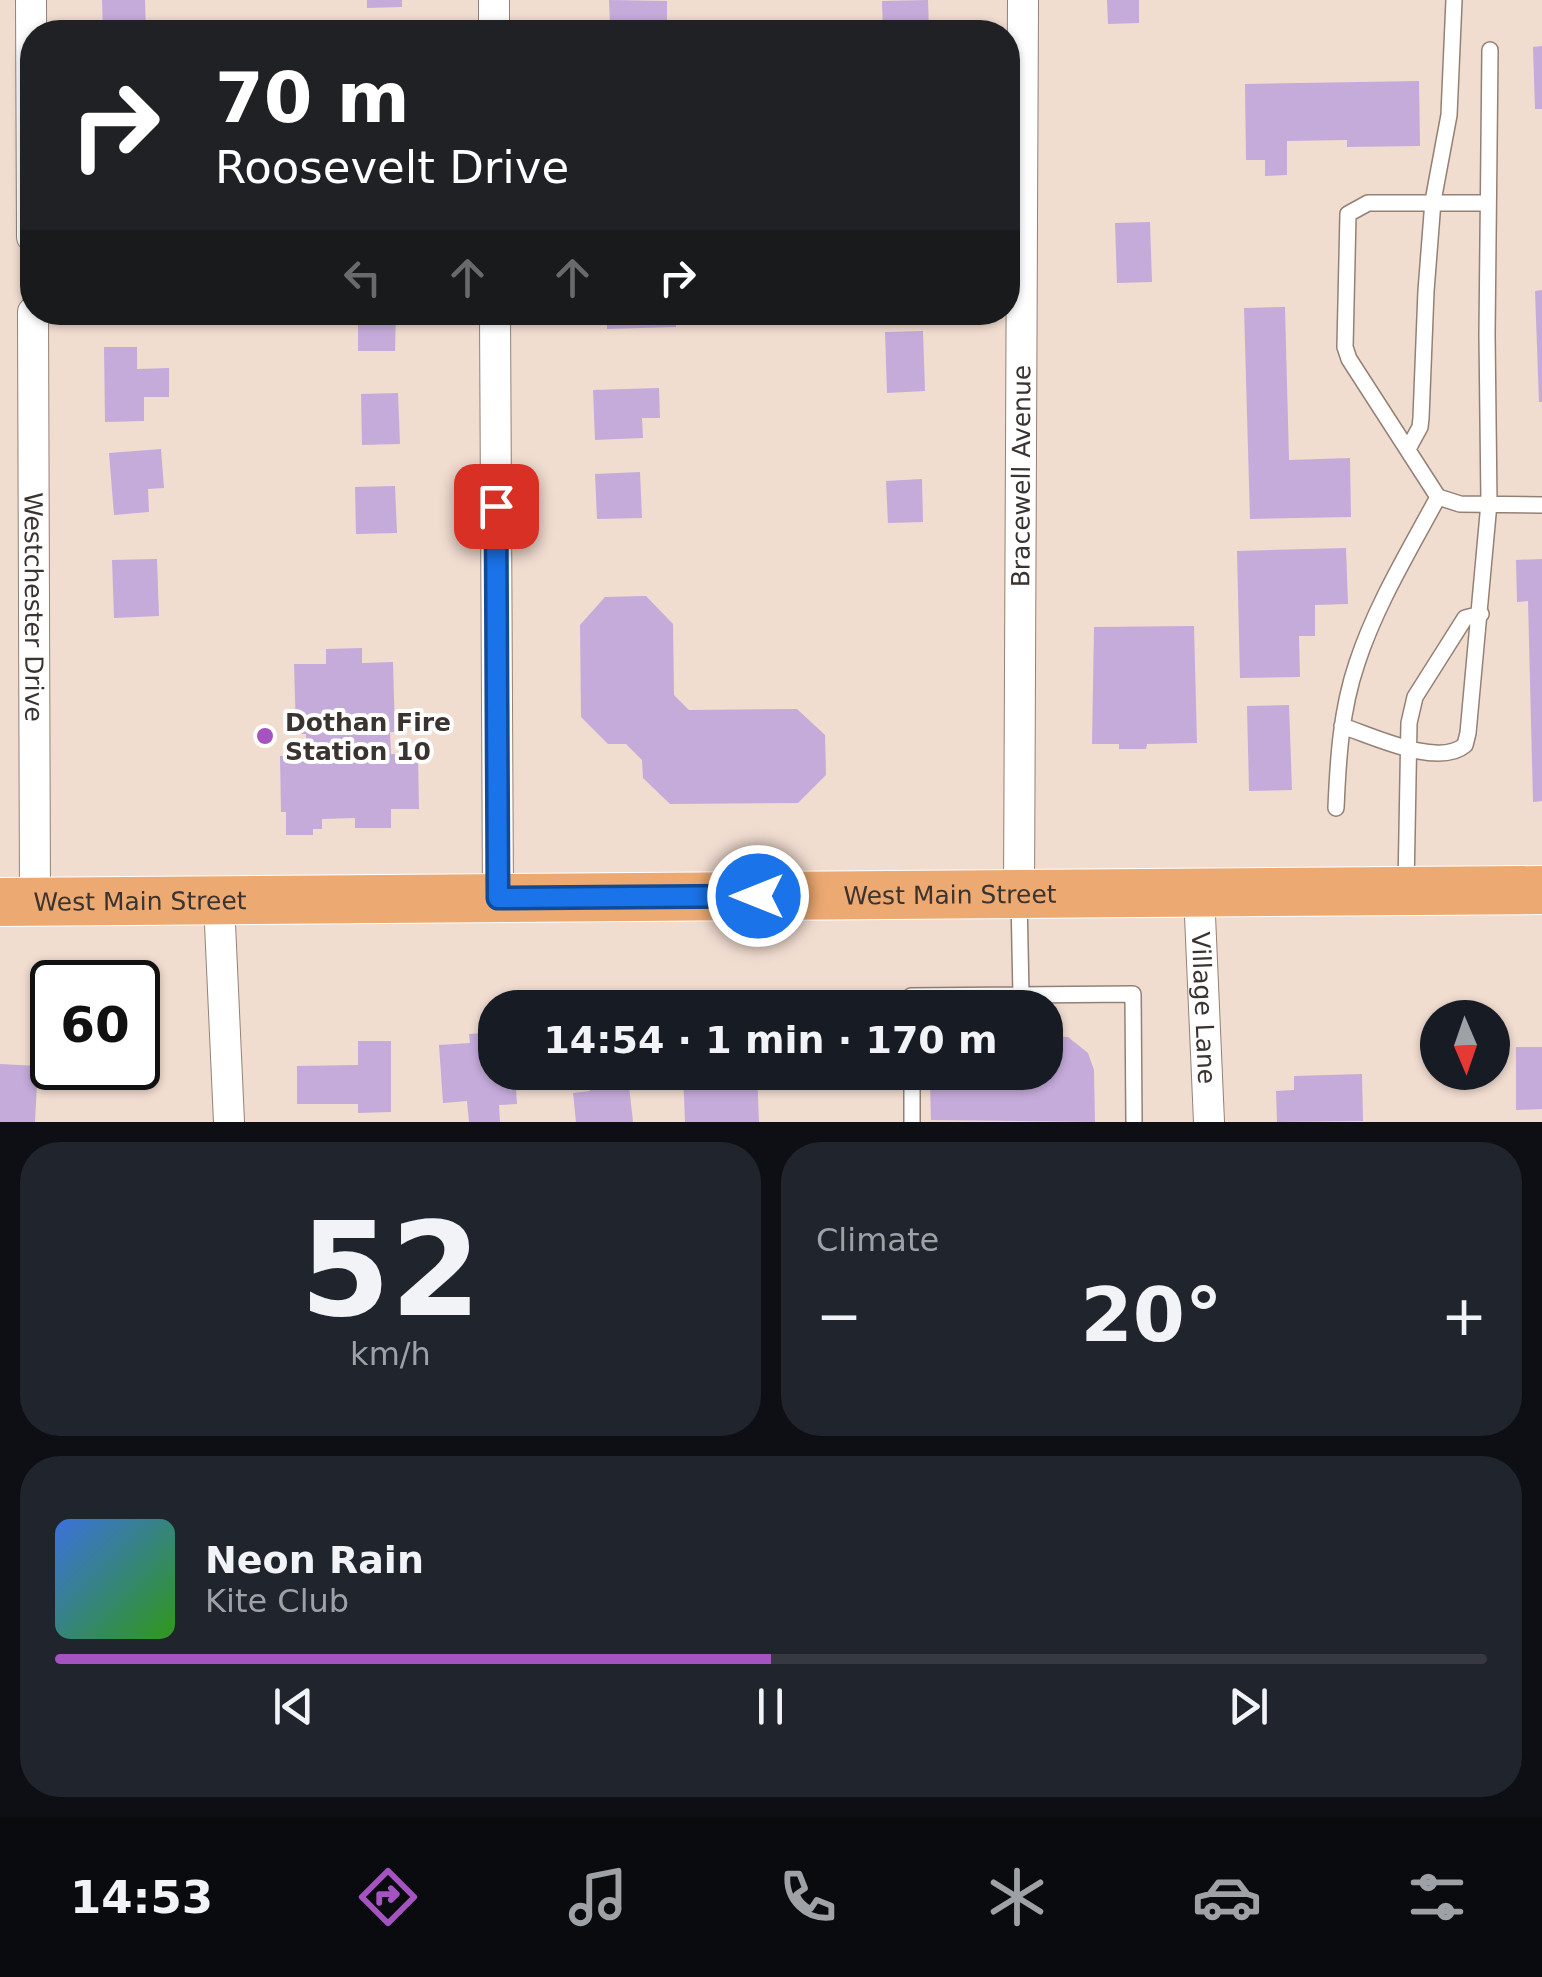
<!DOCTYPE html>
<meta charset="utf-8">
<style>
:root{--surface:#171b24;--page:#20242c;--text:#f1f3f6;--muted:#9ea1a6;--line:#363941;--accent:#a653c2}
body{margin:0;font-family:"DejaVu Sans",sans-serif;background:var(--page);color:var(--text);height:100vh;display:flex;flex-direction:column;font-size:38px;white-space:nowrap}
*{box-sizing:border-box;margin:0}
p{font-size:32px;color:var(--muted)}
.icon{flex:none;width:55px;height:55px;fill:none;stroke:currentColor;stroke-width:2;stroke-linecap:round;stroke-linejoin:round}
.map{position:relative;height:1122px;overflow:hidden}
.details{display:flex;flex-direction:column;gap:20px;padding:20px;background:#0d0f14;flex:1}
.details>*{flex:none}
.banner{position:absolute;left:20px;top:20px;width:1000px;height:305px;border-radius:40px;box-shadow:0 2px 8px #0004;background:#202124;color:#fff;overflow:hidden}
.needle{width:65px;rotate:178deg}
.tools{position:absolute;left:1420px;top:1000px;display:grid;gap:20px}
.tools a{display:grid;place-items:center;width:90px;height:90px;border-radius:50%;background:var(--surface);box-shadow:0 2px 8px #0004;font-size:50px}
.speed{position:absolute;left:30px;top:960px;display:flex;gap:20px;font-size:50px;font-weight:700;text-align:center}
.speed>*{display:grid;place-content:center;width:130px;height:130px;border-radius:50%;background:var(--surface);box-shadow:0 2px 8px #0004;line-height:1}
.speed .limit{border:5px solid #111;border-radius:15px;background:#fff;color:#111}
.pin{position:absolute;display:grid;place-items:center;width:85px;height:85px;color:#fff;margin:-42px;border-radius:20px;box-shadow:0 5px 15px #0006}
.me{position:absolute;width:110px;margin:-55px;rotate:270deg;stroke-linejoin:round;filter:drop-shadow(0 0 8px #0008)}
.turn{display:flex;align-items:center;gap:35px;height:210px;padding:0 30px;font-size:45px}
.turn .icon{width:130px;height:130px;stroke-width:2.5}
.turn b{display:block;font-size:70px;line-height:85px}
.lanes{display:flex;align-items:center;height:95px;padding:0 30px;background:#0003;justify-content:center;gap:50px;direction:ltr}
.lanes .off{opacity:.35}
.big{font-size:75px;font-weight:600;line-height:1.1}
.details .tile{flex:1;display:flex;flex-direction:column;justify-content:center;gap:15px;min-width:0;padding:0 35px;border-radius:40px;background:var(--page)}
.details .dial{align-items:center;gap:0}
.dial b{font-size:130px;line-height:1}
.song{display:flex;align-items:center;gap:30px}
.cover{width:120px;height:120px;border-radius:15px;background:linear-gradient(135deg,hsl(220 70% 55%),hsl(110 70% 35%))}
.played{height:10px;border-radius:5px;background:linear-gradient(90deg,var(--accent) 50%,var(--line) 50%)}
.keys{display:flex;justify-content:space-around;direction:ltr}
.heat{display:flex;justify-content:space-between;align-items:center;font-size:55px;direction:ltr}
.details .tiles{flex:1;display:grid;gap:20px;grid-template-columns:1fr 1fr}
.tile:last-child{grid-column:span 2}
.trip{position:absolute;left:478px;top:990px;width:585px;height:100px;border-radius:40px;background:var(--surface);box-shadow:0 2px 8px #0004;font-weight:600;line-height:100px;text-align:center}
.tab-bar{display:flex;height:160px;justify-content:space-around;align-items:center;background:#090b0e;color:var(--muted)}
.tab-bar .icon{width:70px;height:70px}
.tab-bar .on{color:var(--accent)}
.tab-bar b{font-size:45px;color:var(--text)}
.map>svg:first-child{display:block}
</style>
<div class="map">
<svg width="1542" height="1122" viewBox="0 0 1542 1122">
<rect width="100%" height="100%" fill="#f1dcd0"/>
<!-- building -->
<path fill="#c5abda" d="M102 0H145L146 32H103Z
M367 0H402V7L367 8Z
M609 0 667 1V23L610 25Z
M928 0 929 32H883L882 1Z
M1107 0H1139V23L1108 24Z
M1542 46V109H1535L1533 47Z
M1419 81 1420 146 1347 147V140L1287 141V175L1265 176V160H1246L1245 84Z
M1150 222 1152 282 1117 283 1115 223Z
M1542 290V402H1539L1535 291Z
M1285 307 1289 460 1350 458 1351 517 1250 519 1244 308Z
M358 312H396L395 351H358Z
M607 312H676V327L607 329Z
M923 331 925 391 887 393 885 332Z
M104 347H137V369L169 368V397H144V421L105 422Z
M659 388 660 418H642L643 438 595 440 593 390Z
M398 393 400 444 362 445 361 394Z
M161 449 164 488 148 489 149 512 114 515 109 453Z
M640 472 642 518 597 519 595 474Z
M922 479 923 522 888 523 886 481Z
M395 486 397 533 356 534 355 487Z
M1346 548 1348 604 1315 605V636H1299L1300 677 1240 678 1237 551Z
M157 559 159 616 114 618 112 560Z
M1542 559V801L1533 802 1528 601 1517 602 1516 560Z
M646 596 673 624 674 695 689 710 797 709 825 735 826 775 798 803 670 804 643 778 642 760 626 744H608L581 717 580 625 605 597Z
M1194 626 1197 743 1147 744 1146 749H1119V744H1092L1094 627Z
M362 648V663L393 662 395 732H390L391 754H418L419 809H391V828H355V818L322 819V829H313V835H286V812H281L280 756H306V734H296L294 664H326V649Z
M1289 705 1292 790 1249 791 1247 706Z
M738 998 739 1008H693L692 1000Z
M495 1032V1072H515L517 1104 499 1105 500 1122H469L467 1101 443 1103 439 1045 470 1043 469 1034Z
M1045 1036 1068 1037 1088 1053 1094 1070 1095 1122 931 1120 930 1084 997 1083V1072H1045Z
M358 1041H391V1112L358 1113V1104H297V1066L358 1065Z
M1516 1047H1542V1109L1516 1110Z
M0 1064 38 1066 35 1122H0Z
M683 1072H757L759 1122H685Z
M1362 1074 1363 1121 1277 1122 1276 1091 1294 1090V1076Z
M610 1079 612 1088 629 1086 633 1122H576L573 1093 590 1091 589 1081Z"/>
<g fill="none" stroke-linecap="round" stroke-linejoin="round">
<!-- service casing -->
<g stroke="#948176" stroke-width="18">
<path id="service" d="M1487 203H1368L1348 214 1345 347 1349 359 1438 497 1460 504 1542 505
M1408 449 1420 427 1421 418 1426 291 1433 201 1449 115 1454 0
M1342 726C1373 736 1438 768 1465 745L1468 733 1489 503 1487 335 1490 50
M1336 808C1338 759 1341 710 1357 663 1376 605 1409 551 1438 497
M1406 887 1409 723 1415 697 1465 618 1481 614
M1019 898 1021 995
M911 1008V996L1133 994 1134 1122
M912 1072V1122"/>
</g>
<!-- minor casing -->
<g stroke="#948176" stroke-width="32">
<g id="minor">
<path d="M31 0 32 237"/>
<path d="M494 0V32"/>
<path id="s1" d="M33 312 35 902"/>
<path d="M495 312 498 899"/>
<path id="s2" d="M1199 893 1209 1122"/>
<path id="s3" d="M1019 894 1023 0"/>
<path d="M219 902 229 1122"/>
</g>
</g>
<!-- primary casing -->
<g stroke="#fff" stroke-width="50">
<g id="primary">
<path id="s4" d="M0 902 1542 890"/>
</g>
</g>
<!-- service -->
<use href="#service" stroke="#fff" stroke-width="15"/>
<!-- minor -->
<use href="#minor" stroke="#fff" stroke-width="30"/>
<!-- primary -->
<use href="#primary" stroke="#eca971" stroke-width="48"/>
</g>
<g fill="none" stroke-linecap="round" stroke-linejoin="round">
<!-- route casing -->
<g stroke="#114b97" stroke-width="25">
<path id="route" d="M496 506 498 898 758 896"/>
</g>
<!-- route -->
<use href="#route" stroke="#1a73e8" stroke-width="18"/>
</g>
<!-- markers -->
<circle fill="#a653c2" stroke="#fff" stroke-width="4" cx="265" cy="736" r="10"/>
<g text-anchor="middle" stroke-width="8" stroke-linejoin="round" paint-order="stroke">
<!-- street labels -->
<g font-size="25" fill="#3b332f" stroke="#fff">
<text dy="9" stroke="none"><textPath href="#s3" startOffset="418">Bracewell Avenue</textPath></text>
<text dy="9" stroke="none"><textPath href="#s1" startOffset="295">Westchester Drive</textPath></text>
<text dy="9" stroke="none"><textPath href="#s4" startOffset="950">West Main Street</textPath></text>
<text dy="9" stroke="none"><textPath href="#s4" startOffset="140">West Main Street</textPath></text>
<text dy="9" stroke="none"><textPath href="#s2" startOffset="115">Village Lane</textPath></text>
</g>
<!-- poi labels -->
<g font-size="25" font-weight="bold" fill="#3b332f" stroke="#fff" text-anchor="start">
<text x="285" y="731">Dothan Fire<tspan x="285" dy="29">Station 10</tspan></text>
</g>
</g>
</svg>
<div class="tools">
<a><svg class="needle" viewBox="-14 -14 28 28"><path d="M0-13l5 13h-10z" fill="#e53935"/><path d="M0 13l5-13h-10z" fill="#9ea1a6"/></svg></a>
</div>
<div class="speed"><div class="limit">60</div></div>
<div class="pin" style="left:496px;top:506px;background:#d93025"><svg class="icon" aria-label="arrive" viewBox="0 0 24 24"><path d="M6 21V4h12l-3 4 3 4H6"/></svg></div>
<svg class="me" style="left:758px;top:896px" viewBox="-20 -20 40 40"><circle r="17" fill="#1a73e8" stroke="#fff" stroke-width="3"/><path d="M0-11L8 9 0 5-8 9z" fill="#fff"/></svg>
<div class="trip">14:54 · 1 min · 170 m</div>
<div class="banner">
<div class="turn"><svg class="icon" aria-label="right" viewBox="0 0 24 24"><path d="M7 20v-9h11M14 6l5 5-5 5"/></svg><div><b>70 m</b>Roosevelt Drive</div></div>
<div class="lanes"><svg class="icon off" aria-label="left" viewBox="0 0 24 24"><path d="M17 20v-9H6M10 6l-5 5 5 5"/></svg><svg class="icon off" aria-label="ahead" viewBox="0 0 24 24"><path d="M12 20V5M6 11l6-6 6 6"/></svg><svg class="icon off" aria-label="ahead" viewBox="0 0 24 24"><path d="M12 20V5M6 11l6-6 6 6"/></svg><svg class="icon" aria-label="right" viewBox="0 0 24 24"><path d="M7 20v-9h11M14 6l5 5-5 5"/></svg></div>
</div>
</div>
<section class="details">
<div class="tiles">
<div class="tile dial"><b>52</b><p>km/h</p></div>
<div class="tile"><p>Climate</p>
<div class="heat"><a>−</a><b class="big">20°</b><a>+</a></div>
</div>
<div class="tile">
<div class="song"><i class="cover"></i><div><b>Neon Rain</b><p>Kite Club</p></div></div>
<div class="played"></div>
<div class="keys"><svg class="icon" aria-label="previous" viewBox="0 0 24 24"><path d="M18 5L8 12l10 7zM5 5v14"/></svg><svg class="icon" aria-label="pause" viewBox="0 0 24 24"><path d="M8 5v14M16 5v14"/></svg><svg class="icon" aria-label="next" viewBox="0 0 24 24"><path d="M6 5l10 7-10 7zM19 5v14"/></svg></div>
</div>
</div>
</section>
<nav class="tab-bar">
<b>14:53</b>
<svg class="icon on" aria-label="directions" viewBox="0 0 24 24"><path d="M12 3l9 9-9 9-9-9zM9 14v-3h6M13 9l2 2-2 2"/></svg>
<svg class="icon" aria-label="music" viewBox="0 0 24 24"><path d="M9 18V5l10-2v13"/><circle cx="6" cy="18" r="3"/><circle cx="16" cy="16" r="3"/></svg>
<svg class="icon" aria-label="phone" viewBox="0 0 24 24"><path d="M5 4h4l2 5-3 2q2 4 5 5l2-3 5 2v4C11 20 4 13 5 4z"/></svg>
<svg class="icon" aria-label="climate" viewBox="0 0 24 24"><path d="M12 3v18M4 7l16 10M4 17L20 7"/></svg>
<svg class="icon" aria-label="car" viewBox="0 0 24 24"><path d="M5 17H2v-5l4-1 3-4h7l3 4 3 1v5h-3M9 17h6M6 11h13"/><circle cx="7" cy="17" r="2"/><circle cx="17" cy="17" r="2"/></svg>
<svg class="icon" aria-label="filters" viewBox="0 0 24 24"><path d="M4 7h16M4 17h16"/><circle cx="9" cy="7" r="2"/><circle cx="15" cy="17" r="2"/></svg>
</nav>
